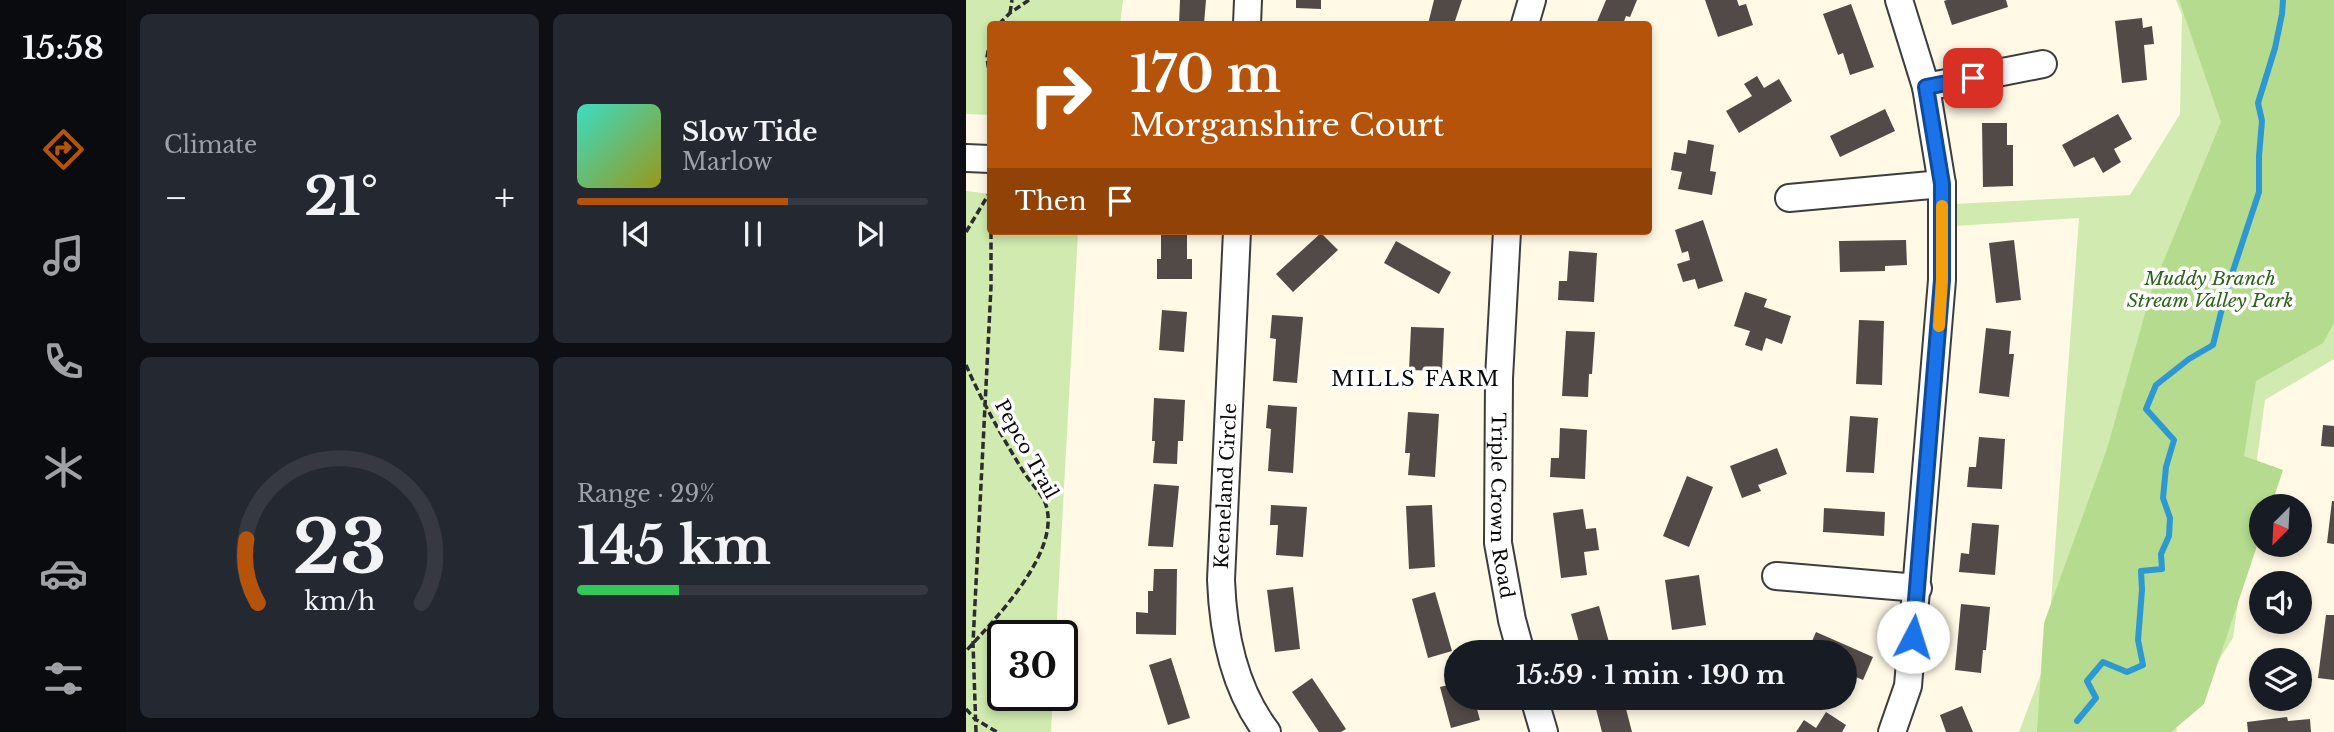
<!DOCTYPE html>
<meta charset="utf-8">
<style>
:root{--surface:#171b24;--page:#242831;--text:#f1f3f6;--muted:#9ea1a6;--line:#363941;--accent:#b45309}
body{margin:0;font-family:"Libre Baskerville",serif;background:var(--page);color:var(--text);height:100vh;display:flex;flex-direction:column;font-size:26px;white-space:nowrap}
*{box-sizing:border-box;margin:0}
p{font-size:23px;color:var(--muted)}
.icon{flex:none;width:38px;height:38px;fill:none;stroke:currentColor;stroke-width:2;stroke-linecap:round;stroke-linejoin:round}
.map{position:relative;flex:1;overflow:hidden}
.details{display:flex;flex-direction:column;gap:14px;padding:14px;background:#0d0f14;width:840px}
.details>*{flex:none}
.hud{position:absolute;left:21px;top:21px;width:665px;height:214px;border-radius:7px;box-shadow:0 4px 10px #0003;background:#b45309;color:#fff;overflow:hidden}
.needle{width:46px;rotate:204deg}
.fabs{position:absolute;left:1283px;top:494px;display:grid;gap:14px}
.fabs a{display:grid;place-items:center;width:63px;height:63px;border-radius:50%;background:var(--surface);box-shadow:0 4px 10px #0003;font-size:35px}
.speed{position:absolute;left:21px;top:620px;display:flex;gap:14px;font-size:35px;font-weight:700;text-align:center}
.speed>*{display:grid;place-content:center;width:91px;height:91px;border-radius:50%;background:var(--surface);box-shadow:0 4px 10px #0003;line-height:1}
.speed .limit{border:4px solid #111;border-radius:10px;background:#fff;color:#111}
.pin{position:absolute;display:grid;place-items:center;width:60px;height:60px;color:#fff;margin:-30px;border-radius:14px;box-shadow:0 4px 10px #0006}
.me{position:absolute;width:77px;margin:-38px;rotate:5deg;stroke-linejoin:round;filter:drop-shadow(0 0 5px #0008)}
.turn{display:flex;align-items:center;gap:24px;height:147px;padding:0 28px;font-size:32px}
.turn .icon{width:91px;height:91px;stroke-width:2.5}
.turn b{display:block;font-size:49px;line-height:60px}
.then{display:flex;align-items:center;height:66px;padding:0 28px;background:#0003;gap:14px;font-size:26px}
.big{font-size:52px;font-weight:700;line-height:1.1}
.details .widget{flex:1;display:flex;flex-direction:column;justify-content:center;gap:10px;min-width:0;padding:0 24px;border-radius:10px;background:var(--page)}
.details .dial{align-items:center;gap:0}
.dial svg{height:182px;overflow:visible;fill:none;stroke:var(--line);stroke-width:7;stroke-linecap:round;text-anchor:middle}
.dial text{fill:var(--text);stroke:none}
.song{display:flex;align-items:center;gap:21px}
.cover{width:84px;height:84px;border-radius:10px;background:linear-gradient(135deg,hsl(170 70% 55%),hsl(60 70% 35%))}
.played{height:7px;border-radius:4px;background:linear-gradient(90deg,var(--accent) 60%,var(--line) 60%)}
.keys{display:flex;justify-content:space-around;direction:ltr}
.heat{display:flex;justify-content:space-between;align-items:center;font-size:38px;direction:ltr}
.charge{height:10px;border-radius:5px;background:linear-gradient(90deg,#34c759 29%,var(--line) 0)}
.details .tiles{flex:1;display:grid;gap:14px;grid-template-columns:repeat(2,1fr)}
.trip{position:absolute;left:478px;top:640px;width:413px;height:70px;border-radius:35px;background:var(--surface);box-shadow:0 4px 10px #0003;font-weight:700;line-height:70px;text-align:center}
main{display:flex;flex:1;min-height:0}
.tabs{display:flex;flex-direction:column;width:126px;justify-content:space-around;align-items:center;background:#090b0e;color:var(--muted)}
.tabs .icon{width:49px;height:49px}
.tabs .selected{color:var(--accent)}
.tabs b{font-size:32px;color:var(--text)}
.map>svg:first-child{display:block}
</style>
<main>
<nav class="tabs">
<b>15:58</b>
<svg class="icon selected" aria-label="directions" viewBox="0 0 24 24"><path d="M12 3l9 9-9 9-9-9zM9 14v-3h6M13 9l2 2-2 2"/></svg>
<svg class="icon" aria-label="music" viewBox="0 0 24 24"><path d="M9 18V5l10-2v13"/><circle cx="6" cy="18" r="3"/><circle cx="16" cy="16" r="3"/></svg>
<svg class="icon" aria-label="phone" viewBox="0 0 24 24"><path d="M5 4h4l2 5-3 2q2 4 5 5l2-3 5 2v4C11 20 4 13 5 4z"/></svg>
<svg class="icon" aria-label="climate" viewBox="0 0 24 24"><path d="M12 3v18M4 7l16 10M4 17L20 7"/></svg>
<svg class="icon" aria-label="car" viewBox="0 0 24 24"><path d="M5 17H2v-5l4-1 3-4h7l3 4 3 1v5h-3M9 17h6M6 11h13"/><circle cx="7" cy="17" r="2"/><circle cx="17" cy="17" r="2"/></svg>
<svg class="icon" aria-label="filters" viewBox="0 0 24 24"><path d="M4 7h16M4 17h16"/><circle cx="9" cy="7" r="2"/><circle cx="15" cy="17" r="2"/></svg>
</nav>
<section class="details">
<div class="tiles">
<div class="widget"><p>Climate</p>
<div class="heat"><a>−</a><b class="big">21°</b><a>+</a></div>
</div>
<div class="widget">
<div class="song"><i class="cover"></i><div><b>Slow Tide</b><p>Marlow</p></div></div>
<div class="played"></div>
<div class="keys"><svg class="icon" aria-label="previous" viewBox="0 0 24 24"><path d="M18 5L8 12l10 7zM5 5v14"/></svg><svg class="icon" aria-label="pause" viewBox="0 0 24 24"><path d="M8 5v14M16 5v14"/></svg><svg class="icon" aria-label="next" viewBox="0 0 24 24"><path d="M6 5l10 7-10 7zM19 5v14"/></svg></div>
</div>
<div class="widget dial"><svg viewBox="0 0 100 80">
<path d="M14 69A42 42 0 1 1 86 69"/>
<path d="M14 69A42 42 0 0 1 9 41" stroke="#b45309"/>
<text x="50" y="56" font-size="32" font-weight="700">23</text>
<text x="50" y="72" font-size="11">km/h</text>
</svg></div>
<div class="widget"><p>Range · 29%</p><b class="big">145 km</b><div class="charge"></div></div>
</div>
</section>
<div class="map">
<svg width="1368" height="732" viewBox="0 0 1368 732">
<rect width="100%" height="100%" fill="#fff9e6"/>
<!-- green -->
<path fill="#d0eaaf" d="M0 0H157L154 24H24V115L0 114Z
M1210 0H1368V359L1299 400 1267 638 1210 726 1211 732H1053L1081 658 1113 218 989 226 988 204 1164 195 1214 114 1216 15Z
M0 191 24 194V231H112L90 635H37V695H87L85 732H0Z"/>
<!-- forest -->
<path fill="#b4db8e" d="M1213 0H1368V323L1357 343 1290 381 1278 456 1317 470 1305 506H1295V534L1238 704 1205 732H1071L1078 623 1141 449 1186 289 1255 122Z"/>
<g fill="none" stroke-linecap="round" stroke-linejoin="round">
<!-- stream -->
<path stroke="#2d98d2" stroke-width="6" d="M1111 721 1130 698 1121 681 1137 662 1161 672 1177 665 1172 640 1176 590 1175 571 1196 569 1195 554 1203 536 1204 518 1197 498 1200 467 1208 440 1180 409 1190 385 1223 359 1247 345 1260 292 1293 192V156L1296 121 1292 103 1309 48 1316 14 1317 0"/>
</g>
<!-- building -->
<path fill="#524a46" d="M214 0H240L238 24H213Z
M330 0H355V9L330 8Z
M468 0H496L488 24H462Z
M640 0H671L664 17 660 16 657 24H630Z
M739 0H771L773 6 780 4 787 25 752 37Z
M981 0H1040L1042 7 986 25 978 1Z
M885 4 908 67 884 75 877 53 872 55 857 14Z
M1176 18 1177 28 1186 26 1188 44 1178 45 1181 80 1156 83 1149 21Z
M791 76 798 88 813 79 826 101 773 133 760 111 786 96 778 84Z
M919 109 929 131 874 157 864 136Z
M1152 114 1166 139 1148 149 1155 162 1137 173 1128 157 1108 167 1096 145Z
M1016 123H1041V145H1047V186L1017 187Z
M722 140 748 145 744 171 750 172 746 195 712 189 716 172 705 170 708 152 720 154Z
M737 220 757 281 732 289 729 279 717 282 711 264 724 260 722 251 716 253 709 230Z
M195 231H221V259H226V279H191V259H195Z
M355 233 372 250 327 292 310 274Z
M940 240 941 265 919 266V271L874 272 873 241Z
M1048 240 1055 300 1030 303 1023 243Z
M430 241 485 272 473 294 418 263Z
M603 251 631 253 628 302 592 300 593 281H601Z
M779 292 801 299 798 307 825 316 816 344 800 338 796 351 779 345 784 331 768 326Z
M196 310 221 312 218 352 193 350Z
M306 315 337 317 331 383 307 381 310 339 304 338Z
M893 320 918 321 916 385 890 384Z
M445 327 478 328 476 371 443 370Z
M1020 328 1045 331 1043 354H1048L1043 397 1013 393Z
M600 331 629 332 626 374H623L622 397 596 396Z
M188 398 219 400 217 441H212L211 464 187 463 189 441H186Z
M302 405 331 407 327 473 302 471 305 429 300 428Z
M442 412 473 414 469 477 442 475 444 453H439Z
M884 416 912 418 908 473 880 472Z
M1357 425 1368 426V447L1355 446Z
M594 428 621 430 619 479 584 477 585 458H593Z
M1013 437 1039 439 1036 489 1001 487 1003 467H1010Z
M811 448 821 474 792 485 795 491 776 498 764 466Z
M721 476 747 487 723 547 697 536Z
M188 484 213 486 207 547 182 546Z
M1366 501H1368V544L1361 543Z
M305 505 341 507 337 557 310 555 312 525H304Z
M466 505 469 567 443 569 440 506Z
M858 508 919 512 918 536 857 532Z
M617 509 620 529 630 528 633 550 618 552 621 575 595 578 587 513Z
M1006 523 1033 525 1029 575 993 572 995 553 1003 554Z
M188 569H211L210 635 170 634V612L182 613V591H187Z
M733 575 740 625 706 630 699 580Z
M327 587 334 649 309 652 301 590Z
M469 592 486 651 462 658 446 599Z
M995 604 1024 607 1020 650H1017L1015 673 989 670Z
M633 606 644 646 641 647 642 653H616L605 614Z
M1360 615H1368V680L1352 678Z
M850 632 907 657 897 680 878 672V653H841Z
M205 658 224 718 202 725 183 665Z
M346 678 380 729 375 732H353L326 692Z
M490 683V698H508L514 720 485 728 474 687Z
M658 701 666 732H636L630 709Z
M996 706 1007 732H980L974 715Z
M860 712 880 725 876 732H830L838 720 850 728Z
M1321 717 1322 721 1344 719 1345 732H1282L1281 722Z"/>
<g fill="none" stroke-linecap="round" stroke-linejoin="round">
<!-- minor casing -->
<g stroke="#3d3d3d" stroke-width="30">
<g id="minor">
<path d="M281 24 282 0"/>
<path d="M559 24 566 0"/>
<path d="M960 87 1077 64"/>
<path d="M0 158 24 159"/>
<path d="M823 198 976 184"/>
<path d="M271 231 255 580C257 633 268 689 301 732"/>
<path id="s1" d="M541 231 533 378 532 543 546 620 555 653"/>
<path d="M810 576 952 588"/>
<path d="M568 698 578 732"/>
<path d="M926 732 942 686 976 280V184L960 87 933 0"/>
</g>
</g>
<!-- path -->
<path stroke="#2c2c2c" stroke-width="3.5" stroke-dasharray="7 3.5" stroke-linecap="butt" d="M44 13 46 0
M33 24 44 13 63 0
M24 40 21 57 24 80
M0 232 24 192
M0 365C15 400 39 442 59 474 65 483 73 491 78 500 100 548 29 619 0 651
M0 709 9 719 31 732
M10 732 7 643 25 287V231"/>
<!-- minor -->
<use href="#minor" stroke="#fff" stroke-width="26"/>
</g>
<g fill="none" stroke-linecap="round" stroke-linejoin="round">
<!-- route casing -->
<g stroke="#114b97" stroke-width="18">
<path id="route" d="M947 637 976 280V184L960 87 1007 78"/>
</g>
<!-- route -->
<use href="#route" stroke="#1a73e8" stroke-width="12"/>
<!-- slow -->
<path stroke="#f59e0b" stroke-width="12" d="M973 326 976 280V206"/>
</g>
<g text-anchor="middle" stroke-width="7" stroke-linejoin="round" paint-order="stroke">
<!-- park labels -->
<g font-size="19" font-style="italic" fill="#2c6219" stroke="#fff">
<text x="1244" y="285">Muddy Branch<tspan x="1244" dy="22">Stream Valley Park</tspan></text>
</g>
<!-- street labels -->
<g font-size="19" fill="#0a0a0a" stroke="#fff">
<text transform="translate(61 449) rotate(61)" y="7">Pepco Trail</text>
<text transform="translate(259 486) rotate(-87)" y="7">Keeneland Circle</text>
<text dy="7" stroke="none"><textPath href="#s1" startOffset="275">Triple Crown Road</textPath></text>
</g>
<!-- neighbourhood labels -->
<g font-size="21" letter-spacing="2" fill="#0a0a0a" stroke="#fff">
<text x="450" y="386">MILLS FARM</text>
</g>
</g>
</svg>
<div class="fabs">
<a><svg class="needle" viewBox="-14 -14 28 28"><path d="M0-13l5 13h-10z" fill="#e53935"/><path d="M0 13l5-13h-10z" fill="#9ea1a6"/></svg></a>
<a><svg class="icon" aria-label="sound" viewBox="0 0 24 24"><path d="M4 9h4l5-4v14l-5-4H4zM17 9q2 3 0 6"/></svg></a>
<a><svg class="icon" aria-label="layers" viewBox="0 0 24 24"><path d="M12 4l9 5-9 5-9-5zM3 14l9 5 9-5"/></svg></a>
</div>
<div class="speed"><div class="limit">30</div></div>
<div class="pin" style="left:1007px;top:78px;background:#d93025"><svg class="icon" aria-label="arrive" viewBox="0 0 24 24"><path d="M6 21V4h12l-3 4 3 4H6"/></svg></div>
<svg class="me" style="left:947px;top:637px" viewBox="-20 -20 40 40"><circle r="19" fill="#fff"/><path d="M0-13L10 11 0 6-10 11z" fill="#1a73e8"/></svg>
<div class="trip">15:59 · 1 min · 190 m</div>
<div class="hud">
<div class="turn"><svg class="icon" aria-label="right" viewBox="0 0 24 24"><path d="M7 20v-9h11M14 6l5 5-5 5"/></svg><div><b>170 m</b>Morganshire Court</div></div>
<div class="then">Then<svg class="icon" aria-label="arrive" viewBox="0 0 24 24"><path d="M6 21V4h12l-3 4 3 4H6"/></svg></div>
</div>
</div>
</main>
